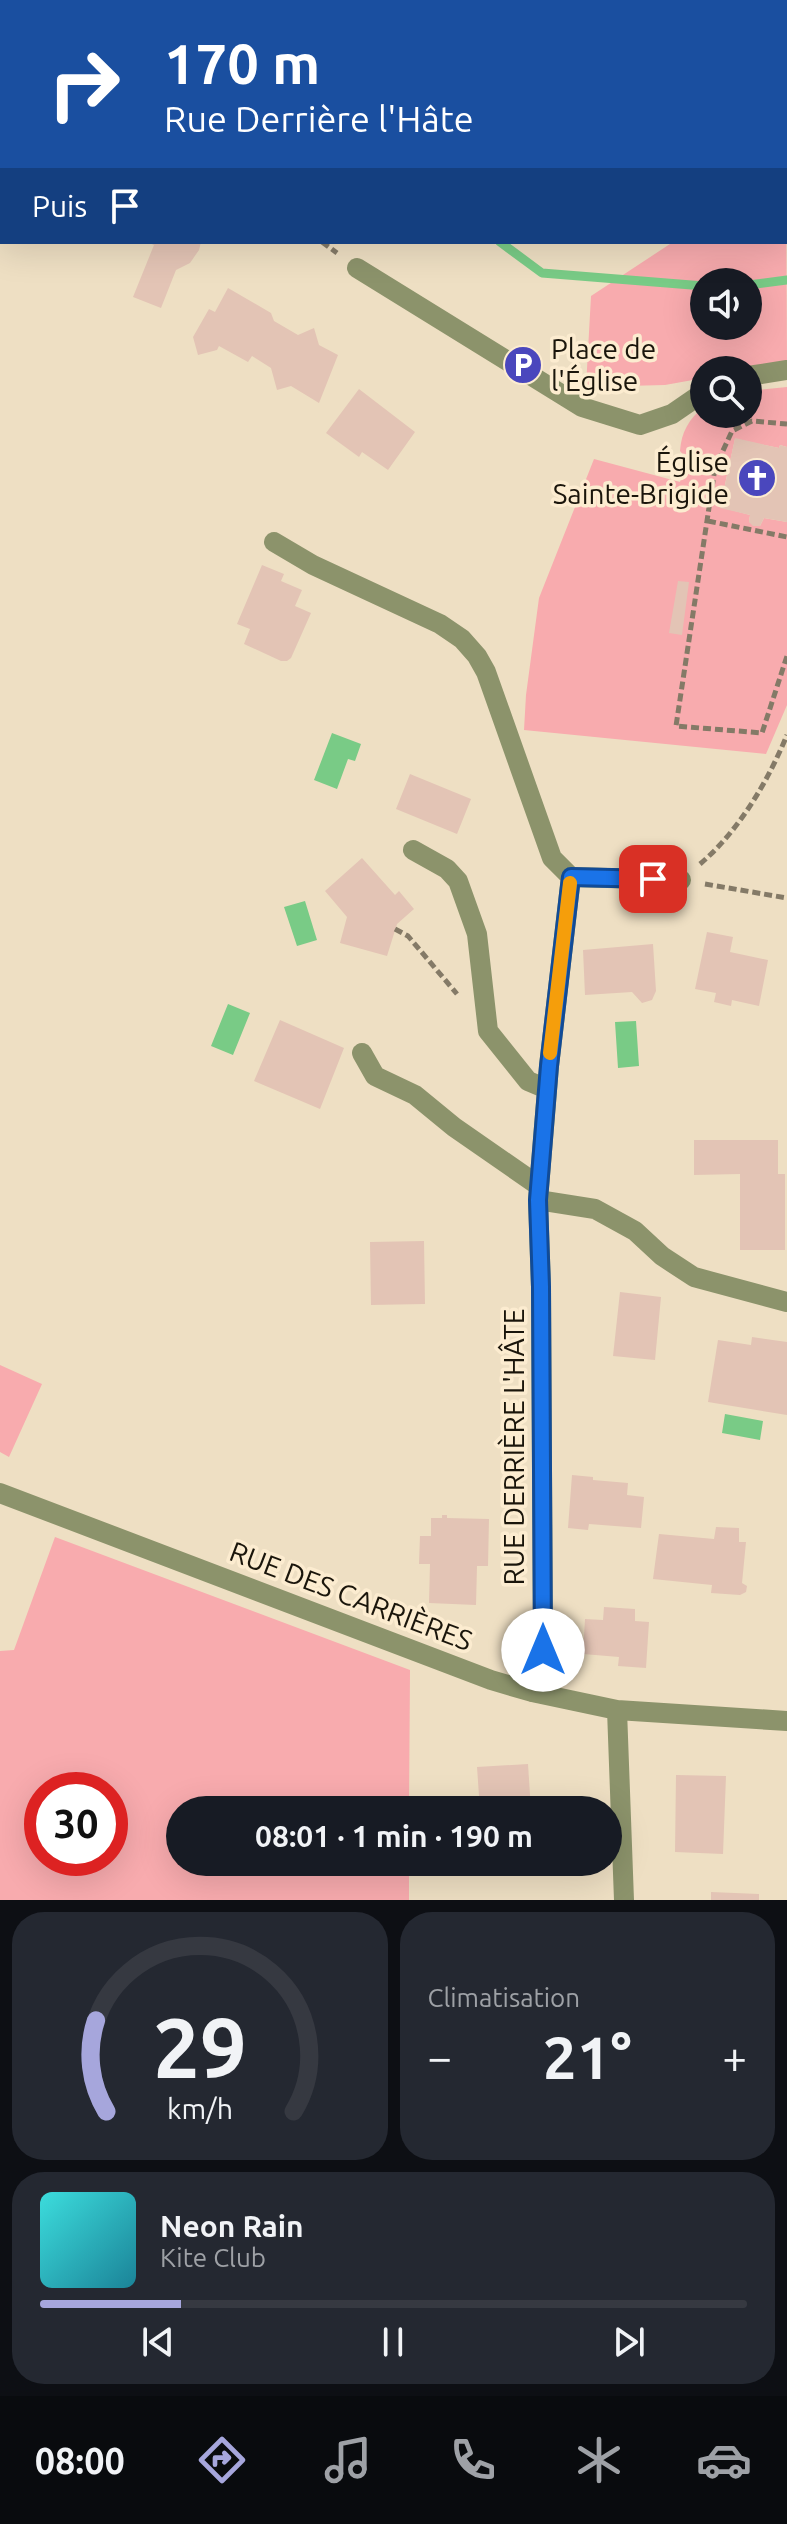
<!DOCTYPE html>
<html lang="fr">
<meta charset="utf-8">
<style>
:root{--surface:#171b24;--page:#242831;--text:#f1f3f6;--muted:#9ea1a6;--line:#363941;--accent:#a6a6dc}
body{margin:0;font-family:Ubuntu,sans-serif;background:var(--page);color:var(--text);height:100vh;display:flex;flex-direction:column;font-size:30px;white-space:nowrap}
*{box-sizing:border-box;margin:0}
p{font-size:26px;color:var(--muted)}
.icon{flex:none;width:44px;height:44px;fill:none;stroke:currentColor;stroke-width:2;stroke-linecap:round;stroke-linejoin:round}
.map{position:relative;height:1900px;overflow:hidden}
.details{display:flex;flex-direction:column;gap:12px;padding:12px;background:#0d0f14;flex:1}
.details>*{flex:none}
.banner{position:absolute;left:0px;top:0px;width:788px;height:244px;box-shadow:0 8px 32px #0002;background:#1a4fa0;color:#fff;overflow:hidden}
.buttons{position:absolute;left:690px;top:268px;display:grid;gap:16px}
.buttons a{display:grid;place-items:center;width:72px;height:72px;border-radius:50%;background:var(--surface);box-shadow:0 8px 32px #0002;font-size:40px}
.speed{position:absolute;left:24px;top:1772px;display:flex;gap:16px;font-size:40px;font-weight:700;text-align:center}
.speed>*{display:grid;place-content:center;width:104px;height:104px;border-radius:50%;background:var(--surface);box-shadow:0 8px 32px #0002;line-height:1}
.speed .limit{border:12px solid #d22;background:#fff;color:#111}
.pin{position:absolute;display:grid;place-items:center;width:68px;height:68px;color:#fff;margin:-34px;border-radius:16px;box-shadow:0 4px 12px #0006}
.me{position:absolute;width:88px;margin:-44px;rotate:0deg;stroke-linejoin:round;filter:drop-shadow(0 0 6px #0008)}
.turn{display:flex;align-items:center;gap:28px;height:168px;padding:0 32px;font-size:36px}
.turn .icon{width:104px;height:104px;stroke-width:2.5}
.turn b{display:block;font-size:56px;line-height:68px}
.then{display:flex;align-items:center;height:76px;padding:0 32px;background:#0003;gap:16px;font-size:30px}
.big{font-size:60px;font-weight:700;line-height:1.1}
.details .card{flex:1;display:flex;flex-direction:column;justify-content:center;gap:12px;min-width:0;padding:0 28px;border-radius:32px;background:var(--page)}
.details .dial{align-items:center;gap:0}
.dial svg{height:208px;overflow:visible;fill:none;stroke:var(--line);stroke-width:7;stroke-linecap:round;text-anchor:middle}
.dial text{fill:var(--text);stroke:none}
.song{display:flex;align-items:center;gap:24px}
.cover{width:96px;height:96px;border-radius:12px;background:linear-gradient(135deg,hsl(180 70% 55%),hsl(190 70% 35%))}
.played{height:8px;border-radius:4px;background:linear-gradient(90deg,var(--accent) 20%,var(--line) 20%)}
.keys{display:flex;justify-content:space-around;direction:ltr}
.heat{display:flex;justify-content:space-between;align-items:center;font-size:44px;direction:ltr}
.details .tiles{flex:1;display:grid;gap:12px;grid-template-columns:1fr 1fr}
.card:last-child{grid-column:span 2}
.trip{position:absolute;left:166px;top:1796px;width:456px;height:80px;border-radius:40px;background:var(--surface);box-shadow:0 8px 32px #0002;font-weight:700;line-height:80px;text-align:center}
.menu{display:flex;height:128px;justify-content:space-around;align-items:center;background:#090b0e;color:var(--muted)}
.menu .icon{width:56px;height:56px}
.menu .on{color:var(--accent)}
.menu b{font-size:36px;color:var(--text)}
.map>svg:first-child{display:block}
</style>
<div class="map">
<svg width="787" height="1900" viewBox="0 0 787 1900">
<rect width="100%" height="100%" fill="#eedfc3"/>
<!-- green -->
<path fill="#f8abae" fill-rule="evenodd" d="M786 176 787 363 748 370H704V378L665 385 586 387 591 296 673 242H786ZM704 282H748V326H704Z
M787 387V447L780 445 779 448 735 439 720 507 750 515 749 522 760 526 764 518 787 522V705L766 754 524 730 526 695 539 598 594 459 680 482 687 459 680 451C681 433 689 418 704 407V414H748V391Z
M0 1365 42 1384 9 1457 0 1452Z
M55 1537 410 1670 409 1810H180V1862H409V1900H0V1651L14 1650ZM42 1790H110V1858H42Z"/>
<!-- water -->
<path fill="#79cb86" d="M332 733 361 744 355 761 348 759 337 789 314 780Z
M305 901 317 940 297 946 284 907Z
M228 1004 250 1013 233 1055 211 1046Z
M636 1021 639 1066 618 1068 615 1022Z
M725 1414 763 1421 760 1440 722 1433Z"/>
<g fill="none" stroke-linecap="round" stroke-linejoin="round">
<!-- stream -->
<path stroke="#79cb86" stroke-width="9" d="M149 0 151 2
M500 242 542 273 704 286
M748 285 787 280"/>
</g>
<!-- building -->
<path fill="#e3c4b5" d="M147 242H201L199 250 190 263 176 270 161 308 133 297 154 245Z
M228 288 271 313 274 321 298 335 314 328 319 345 338 355 319 403 291 386 277 390 271 368 252 356 248 362 219 346 217 350 198 355 193 337 209 309 215 312Z
M359 389 415 432 388 470 362 452 359 457 326 433Z
M735 438 779 448 780 445 787 447V522L764 518 760 526H753L749 522 750 515 720 508Z
M262 565 284 574 281 581 302 590 295 606 311 613 291 658 287 661H281L244 644 250 629 237 624Z
M678 581 689 582 682 635 669 633Z
M410 774 471 799 457 834 396 809Z
M362 858 395 895 399 891 414 909 397 924 387 956 340 943 347 917 325 891Z
M707 932 733 937 730 952 768 960 759 1006 732 1000 731 1006 714 1002 716 993 695 989Z
M653 944 656 991 652 1000 642 1003 632 992 585 995 583 950Z
M280 1020 344 1048 320 1109 254 1081Z
M694 1140H778V1174H785V1250H740V1174L694 1175Z
M424 1241 425 1304 371 1305 370 1242Z
M620 1292 661 1297 655 1360 613 1356Z
M752 1337 787 1342V1415L708 1402 718 1340 751 1345Z
M572 1475 593 1477V1480L628 1483 627 1495 644 1497 641 1528 589 1524 588 1530 568 1528Z
M442 1515H447V1518L489 1519 488 1566H477L476 1605 429 1603 430 1564H419L420 1536H431V1518H442Z
M716 1527 739 1528V1542H746L742 1583 747 1586 746 1592 740 1595 711 1593 712 1585 653 1579 659 1534 714 1539Z
M604 1607 635 1609V1621L649 1622 646 1668 618 1666 619 1657 583 1654 585 1619 603 1620Z
M528 1764 531 1810H480L477 1767Z
M676 1775 726 1776 723 1854 675 1852Z
M711 1892 759 1894V1900H711Z"/>
<g fill="none" stroke-linecap="round" stroke-linejoin="round">
<!-- path -->
<path stroke="#847a67" stroke-width="5" stroke-dasharray="8 4" stroke-linecap="butt" d="M141 0V2
M322 242 337 253
M687 461 715 468 732 431 752 421 787 424
M715 468 676 726 762 733 787 656
M708 521 787 537
M700 864C739 831 768 781 787 735
M705 884 787 898
M395 929 408 936 457 994"/>
<!-- minor -->
<path stroke="#8c936b" stroke-width="20" d="M67 2 68 0
M357 268 582 407 640 425 672 414 704 392
M748 376 787 370
M274 542 313 565 440 624 462 639 477 656 486 672 552 858 571 877
M413 850 447 869 458 881 477 934 488 1031 528 1081 547 1089
M362 1053 375 1076 415 1095 454 1127 539 1186
M538 1200 595 1209 635 1231 662 1256 694 1277 787 1302
M0 1493 491 1680 532 1692 617 1710 787 1721
M532 1692 543 1650 541 1287 538 1200 549 1066 571 877 681 880
M617 1710 624 1900"/>
</g>
<g fill="none" stroke-linecap="round" stroke-linejoin="round">
<!-- route casing -->
<g stroke="#114b97" stroke-width="20">
<path id="route" d="M543 1650 541 1287 538 1200 549 1066 571 877 653 879"/>
</g>
<!-- route -->
<use href="#route" stroke="#1a73e8" stroke-width="14"/>
<!-- slow -->
<path stroke="#f59e0b" stroke-width="14" d="M550 1053 570 883"/>
</g>
<!-- icons -->
<defs>
<g id="parking-disc" transform="scale(2)"><circle r="9.5" fill="#4a47bd" stroke="#fcecd0"/><path d="M-3.5-5.5H1a3.5 3.5 0 0 1 0 7H-1V5.5H-3.5ZM-1-3.4V-.6H.8a1.4 1.4 0 0 0 0-2.8Z" fill="#fff"/></g>
<g id="church-disc" transform="scale(2)"><circle r="9.5" fill="#4a47bd" stroke="#fcecd0"/><path d="M-1.2-6h2.4v3.5h3.3v2.4h-3.3V6h-2.4V-.1h-3.3v-2.4h3.3Z" fill="#fff"/></g>
</defs>
<g fill-rule="evenodd">
<use href="#parking-disc" x="523" y="365"/>
<use href="#church-disc" x="757" y="478"/>
</g>
<g text-anchor="middle" stroke-width="7" stroke-linejoin="round" paint-order="stroke">
<!-- poi labels -->
<g font-size="28" fill="#1a150b" stroke="#fcecd0" text-anchor="start">
<text x="551" y="359">Place de<tspan x="551" dy="32">l'Église</tspan></text>
<text x="729" y="472" text-anchor="end">Église<tspan x="729" dy="32">Sainte-Brigide</tspan></text>
</g>
<!-- street labels -->
<g font-size="28" fill="#1a150b" stroke="#fcecd0">
<text transform="translate(514 1447) rotate(-90)" y="10">RUE DERRIÈRE L'HÂTE</text>
<text transform="translate(351 1596) rotate(21)" y="10">RUE DES CARRIÈRES</text>
</g>
</g>
</svg>
<div class="buttons">
<a><svg class="icon" aria-label="sound" viewBox="0 0 24 24"><path d="M4 9h4l5-4v14l-5-4H4zM17 9q2 3 0 6"/></svg></a>
<a><svg class="icon" aria-label="search" viewBox="0 0 24 24"><circle cx="10" cy="10" r="6"/><path d="M15 15l6 6"/></svg></a>
</div>
<div class="speed"><div class="limit">30</div></div>
<div class="pin" style="left:653px;top:879px;background:#d93025"><svg class="icon" aria-label="arrive" viewBox="0 0 24 24"><path d="M6 21V4h12l-3 4 3 4H6"/></svg></div>
<svg class="me" style="left:543px;top:1650px" viewBox="-20 -20 40 40"><circle r="19" fill="#fff"/><path d="M0-13L10 11 0 6-10 11z" fill="#1a73e8"/></svg>
<div class="trip">08:01 · 1 min · 190 m</div>
<div class="banner">
<div class="turn"><svg class="icon" aria-label="right" viewBox="0 0 24 24"><path d="M7 20v-9h11M14 6l5 5-5 5"/></svg><div><b>170 m</b>Rue Derrière l'Hâte</div></div>
<div class="then">Puis<svg class="icon" aria-label="arrive" viewBox="0 0 24 24"><path d="M6 21V4h12l-3 4 3 4H6"/></svg></div>
</div>
</div>
<section class="details">
<div class="tiles">
<div class="card dial"><svg viewBox="0 0 100 80">
<path d="M14 69A42 42 0 1 1 86 69"/>
<path d="M14 69A42 42 0 0 1 10 34" stroke="#a6a6dc"/>
<text x="50" y="56" font-size="32" font-weight="700">29</text>
<text x="50" y="72" font-size="11">km/h</text>
</svg></div>
<div class="card"><p>Climatisation</p>
<div class="heat"><a>−</a><b class="big">21°</b><a>+</a></div>
</div>
<div class="card">
<div class="song"><i class="cover"></i><div><b>Neon Rain</b><p>Kite Club</p></div></div>
<div class="played"></div>
<div class="keys"><svg class="icon" aria-label="previous" viewBox="0 0 24 24"><path d="M18 5L8 12l10 7zM5 5v14"/></svg><svg class="icon" aria-label="pause" viewBox="0 0 24 24"><path d="M8 5v14M16 5v14"/></svg><svg class="icon" aria-label="next" viewBox="0 0 24 24"><path d="M6 5l10 7-10 7zM19 5v14"/></svg></div>
</div>
</div>
</section>
<nav class="menu">
<b>08:00</b>
<svg class="icon on" aria-label="directions" viewBox="0 0 24 24"><path d="M12 3l9 9-9 9-9-9zM9 14v-3h6M13 9l2 2-2 2"/></svg>
<svg class="icon" aria-label="music" viewBox="0 0 24 24"><path d="M9 18V5l10-2v13"/><circle cx="6" cy="18" r="3"/><circle cx="16" cy="16" r="3"/></svg>
<svg class="icon" aria-label="phone" viewBox="0 0 24 24"><path d="M5 4h4l2 5-3 2q2 4 5 5l2-3 5 2v4C11 20 4 13 5 4z"/></svg>
<svg class="icon" aria-label="climate" viewBox="0 0 24 24"><path d="M12 3v18M4 7l16 10M4 17L20 7"/></svg>
<svg class="icon" aria-label="car" viewBox="0 0 24 24"><path d="M5 17H2v-5l4-1 3-4h7l3 4 3 1v5h-3M9 17h6M6 11h13"/><circle cx="7" cy="17" r="2"/><circle cx="17" cy="17" r="2"/></svg>
</nav>
